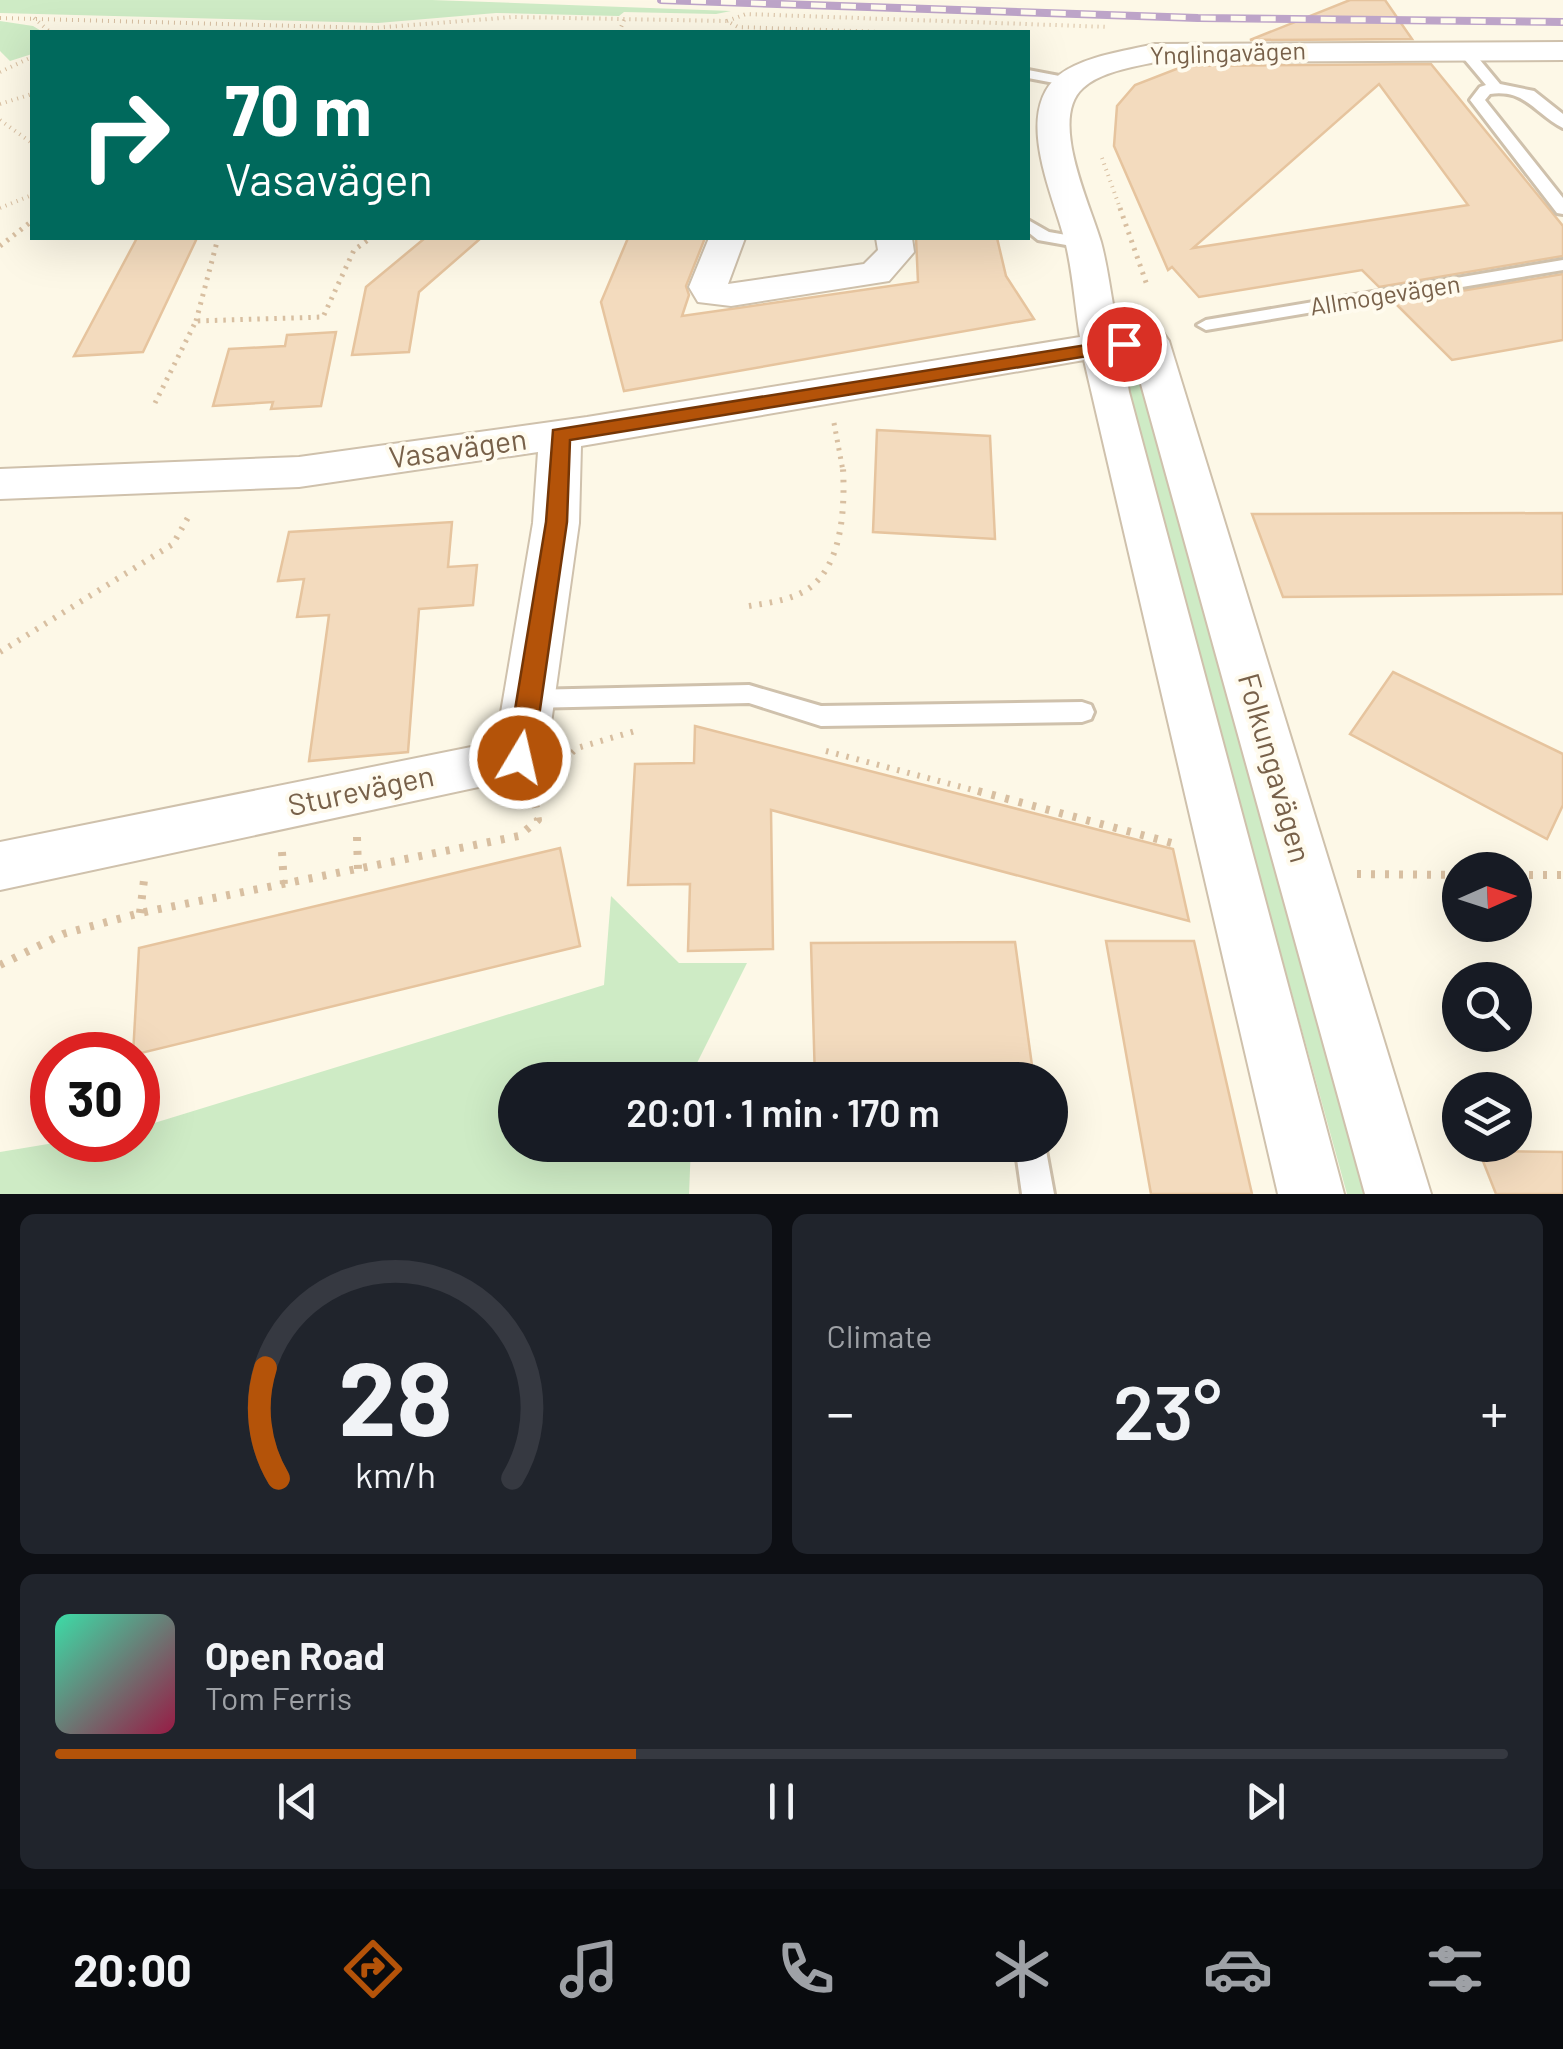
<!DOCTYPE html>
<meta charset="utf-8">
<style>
:root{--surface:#171b24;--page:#20242c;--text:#f1f3f6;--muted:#9ea1a6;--line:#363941;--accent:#b45309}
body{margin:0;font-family:Barlow,sans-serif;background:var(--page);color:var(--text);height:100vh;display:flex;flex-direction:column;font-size:38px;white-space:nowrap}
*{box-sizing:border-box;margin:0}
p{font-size:32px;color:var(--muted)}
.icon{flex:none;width:55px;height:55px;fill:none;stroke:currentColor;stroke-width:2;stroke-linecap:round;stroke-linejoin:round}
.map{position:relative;height:1194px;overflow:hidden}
.side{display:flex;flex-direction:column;gap:20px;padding:20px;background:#0d0f14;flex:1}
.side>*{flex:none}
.guide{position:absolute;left:30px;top:30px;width:1000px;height:210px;border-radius:0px;box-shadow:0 10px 40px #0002;background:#00695c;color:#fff;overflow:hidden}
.needle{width:65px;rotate:87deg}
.tools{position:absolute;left:1442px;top:852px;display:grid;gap:20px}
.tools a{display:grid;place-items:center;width:90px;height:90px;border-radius:50%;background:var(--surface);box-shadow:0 10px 40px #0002;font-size:50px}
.speed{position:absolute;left:30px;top:1032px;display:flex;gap:20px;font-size:50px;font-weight:700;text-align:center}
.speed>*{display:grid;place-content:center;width:130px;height:130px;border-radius:50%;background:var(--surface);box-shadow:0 10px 40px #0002;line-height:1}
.speed .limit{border:15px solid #d22;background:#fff;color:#111}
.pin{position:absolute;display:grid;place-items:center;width:85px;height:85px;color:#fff;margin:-42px;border:5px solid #fff;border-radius:50%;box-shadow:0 2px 10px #0007}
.me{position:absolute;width:110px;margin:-55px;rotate:9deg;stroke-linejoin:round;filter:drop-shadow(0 0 8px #0008)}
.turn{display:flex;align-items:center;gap:35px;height:210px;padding:0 30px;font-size:45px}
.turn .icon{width:130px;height:130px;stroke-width:2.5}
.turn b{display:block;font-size:70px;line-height:85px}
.big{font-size:75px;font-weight:600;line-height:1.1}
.side .widget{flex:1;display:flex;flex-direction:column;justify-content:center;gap:15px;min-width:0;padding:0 35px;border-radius:15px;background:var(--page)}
.side .dial{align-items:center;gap:0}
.dial svg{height:260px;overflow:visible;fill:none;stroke:var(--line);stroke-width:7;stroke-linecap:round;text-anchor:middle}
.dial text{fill:var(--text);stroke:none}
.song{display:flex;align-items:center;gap:30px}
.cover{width:120px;height:120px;border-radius:15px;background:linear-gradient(135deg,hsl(160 70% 55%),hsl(340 70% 35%))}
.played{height:10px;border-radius:5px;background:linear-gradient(90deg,var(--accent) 40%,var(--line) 40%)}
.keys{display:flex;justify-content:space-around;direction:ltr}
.heat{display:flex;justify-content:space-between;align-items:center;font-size:55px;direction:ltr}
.side .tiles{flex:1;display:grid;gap:20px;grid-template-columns:1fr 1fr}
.widget:last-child{grid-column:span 2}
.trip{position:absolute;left:498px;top:1062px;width:570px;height:100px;border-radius:50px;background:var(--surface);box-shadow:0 10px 40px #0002;font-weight:600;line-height:100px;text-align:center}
.menu{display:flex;height:160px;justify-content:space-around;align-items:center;background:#090b0e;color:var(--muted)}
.menu .icon{width:70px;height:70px}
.menu .current{color:var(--accent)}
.menu b{font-size:45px;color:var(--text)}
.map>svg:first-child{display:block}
</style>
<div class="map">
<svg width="1563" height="1194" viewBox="0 0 1563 1194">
<rect width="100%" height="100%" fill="#fdf8e7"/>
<!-- green -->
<path fill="#ceebc5" d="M0 0H432L731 11 716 14 624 12 619 16 496 13 378 23 0 13Z
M0 21 33 26 43 32H32V54L10 61 0 51Z
M1119 366H1140L1382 1194H1347Z
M611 896 679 963H747L696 1065 695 1080H515V1145H691L689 1194H0V1152L72 1140H138V1128L604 985Z"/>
<!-- building -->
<path fill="#f3dbbe" stroke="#e6c49e" stroke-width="2.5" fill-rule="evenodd" d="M1350 0H1385L1412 39 1250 40Z
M1431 64 1563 226V256L1379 287 1362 270 1199 297 1172 267 1168 270 1114 146 1117 106 1135 85 1184 66ZM1379 84 1468 205 1193 248Z
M137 238H197L143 352 74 356Z
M425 238H481L419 292 409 352 352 355 366 287Z
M628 238H705L686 286 689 295 682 316 918 282 916 238H997L1006 276 1034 319 624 391 601 302Z
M1563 274V340L1452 360 1394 302Z
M336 332 321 406 271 409 273 402 213 406 229 349 285 346 287 335Z
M877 430 990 436 995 539 873 532Z
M1563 513V594L1283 597 1252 514Z
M452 522 448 567 477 565 473 605 419 609 408 752 309 761 329 615 297 617 304 579 278 581 289 532Z
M1393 672 1563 754V805L1547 839 1350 734Z
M695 726 1173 849 1189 921 771 810 773 949 688 951 690 884 628 885 635 764 694 763Z
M560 848 580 946 133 1055 139 948Z
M1106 941H1194L1252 1194H1151Z
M1015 942 1034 1080H815L811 943Z
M1479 1151 1563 1152V1194H1496Z"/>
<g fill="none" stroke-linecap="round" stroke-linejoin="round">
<!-- service casing -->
<g stroke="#cfc1ac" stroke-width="6">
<path id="service" d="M1460 48H1470L1500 84 1534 91 1563 114V128C1535 114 1526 89 1490 94L1485 100 1563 198V214L1557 213 1470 100 1480 87 1486 85 1460 54Z
M1028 70 1075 79 1077 82 1070 86 1028 78Z
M1028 220 1049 232 1089 239 1092 243 1083 248 1038 240 1028 232Z
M1563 260V270L1206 330 1197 325 1206 320Z
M749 685 821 706 1082 702 1091 705 1094 712 1091 719 1082 722 821 726 749 703 529 708 520 706 517 699 520 692 529 690Z
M1015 1145H1045L1054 1194H1022Z"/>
</g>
<!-- minor casing -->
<g stroke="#cfc1ac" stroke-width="4">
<path id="minor" d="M1563 42V60L1155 62C1133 67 1100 72 1083 88 1048 119 1091 206 1101 242 1107 264 1110 288 1114 310 1141 294 1154 320 1169 341L1431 1194H1365L1133 355 1123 356 1129 392 1344 1194H1278L1084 360 581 446 579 523 546 759 539 774 0 890V842L496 742 533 523 538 452 299 487 0 499V469L299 457 587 417 1080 337C1075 306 1073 275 1066 245 1055 198 1012 114 1059 75 1084 56 1125 51 1155 44Z
M709 238H745L728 284 864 264 878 250 876 238H912L914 252 889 281 731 306 698 302 689 287Z"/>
</g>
<!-- path-far3 -->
<path stroke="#d8bfa1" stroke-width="4" stroke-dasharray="1 5" stroke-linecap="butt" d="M0 18 373 28 514 17 727 21 738 27 883 32
M34 18 50 32
M727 21 746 14 1109 27
M619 32 624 20
M0 72 32 57
M0 104 32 94
M0 120 32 143
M1102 158 1121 211
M0 208 32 195"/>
<!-- path-far2 -->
<path stroke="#d8bfa1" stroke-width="5" stroke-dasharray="2.5 6" stroke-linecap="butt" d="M1120 208 1148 288
M0 246 32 221
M196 321 218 238
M155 403 196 321 323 317 354 250 371 238
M834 423 843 471"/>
<!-- path-far1 -->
<path stroke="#d8bfa1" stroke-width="6" stroke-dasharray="2.5 8" stroke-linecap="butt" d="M749 606C767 603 786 601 803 592 843 570 845 508 843 468
M0 652 173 544 190 514
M826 751 988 794
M572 753 577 748 635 731"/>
<!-- path -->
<path stroke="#d8bfa1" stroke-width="8" stroke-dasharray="4 10" stroke-linecap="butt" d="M978 791 1172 843
M357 837 358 870
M282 852 284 886
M1357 874 1460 875
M1515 875H1563
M140 913 144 880
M0 965 63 934 140 913 519 836 538 820 534 797"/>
<!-- service -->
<use href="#service" fill="#fff" fill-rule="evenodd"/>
<!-- minor -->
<use href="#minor" fill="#fff" fill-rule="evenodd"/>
<!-- rail casing -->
<g stroke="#bda4c8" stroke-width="8">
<path id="rail" d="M661 0 1198 18 1563 22"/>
</g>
<!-- rail -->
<use href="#rail" stroke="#fffbee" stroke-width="5" stroke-dasharray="15" stroke-linecap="butt"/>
</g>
<!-- route -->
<path fill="#b45309" stroke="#753606" stroke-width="2.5" d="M1124 339 1133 344 1131 349 570 440 567 522 533 758 529 766 520 769 511 766 507 758 546 522 553 430Z"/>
<g text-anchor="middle" stroke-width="8" stroke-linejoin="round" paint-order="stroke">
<!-- far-street labels -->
<g font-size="25" fill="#78614a" stroke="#fffbee">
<text transform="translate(1228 53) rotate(-2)" y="9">Ynglingavägen</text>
<text transform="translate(1385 295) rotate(-9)" y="9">Allmogevägen</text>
</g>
<!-- street labels -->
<g font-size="30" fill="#78614a" stroke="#fffbee">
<text transform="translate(458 449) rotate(-8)" y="10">Vasavägen</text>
<text transform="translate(1274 768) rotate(74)" y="10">Folkungavägen</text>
<text transform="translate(361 791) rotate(-12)" y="10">Sturevägen</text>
</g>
</g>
</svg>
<div class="tools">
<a><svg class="needle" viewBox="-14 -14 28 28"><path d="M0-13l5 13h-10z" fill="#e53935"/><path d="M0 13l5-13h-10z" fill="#9ea1a6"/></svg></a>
<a><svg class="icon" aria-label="search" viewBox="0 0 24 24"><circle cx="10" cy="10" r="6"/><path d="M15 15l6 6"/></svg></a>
<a><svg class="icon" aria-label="layers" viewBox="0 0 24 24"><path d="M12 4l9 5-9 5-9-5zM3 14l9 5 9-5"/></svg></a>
</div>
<div class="speed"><div class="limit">30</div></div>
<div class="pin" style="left:1124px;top:344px;background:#d93025"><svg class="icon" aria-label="arrive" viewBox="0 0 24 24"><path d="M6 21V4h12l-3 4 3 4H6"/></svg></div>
<svg class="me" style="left:520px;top:758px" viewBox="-20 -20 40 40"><circle r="17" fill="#b45309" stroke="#fff" stroke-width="3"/><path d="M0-11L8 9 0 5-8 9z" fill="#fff"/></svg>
<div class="trip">20:01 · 1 min · 170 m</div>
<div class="guide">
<div class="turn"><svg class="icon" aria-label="right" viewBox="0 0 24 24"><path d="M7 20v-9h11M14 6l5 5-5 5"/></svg><div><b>70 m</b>Vasavägen</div></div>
</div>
</div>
<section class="side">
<div class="tiles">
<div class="widget dial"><svg viewBox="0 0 100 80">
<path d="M14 69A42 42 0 1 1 86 69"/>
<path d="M14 69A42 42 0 0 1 10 35" stroke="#b45309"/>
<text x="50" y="56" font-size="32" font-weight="700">28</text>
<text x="50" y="72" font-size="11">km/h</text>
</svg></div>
<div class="widget"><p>Climate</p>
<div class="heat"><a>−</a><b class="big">23°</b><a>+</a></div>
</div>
<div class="widget">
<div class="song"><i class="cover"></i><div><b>Open Road</b><p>Tom Ferris</p></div></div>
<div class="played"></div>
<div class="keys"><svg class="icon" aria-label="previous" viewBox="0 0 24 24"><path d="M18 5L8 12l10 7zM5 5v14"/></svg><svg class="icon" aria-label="pause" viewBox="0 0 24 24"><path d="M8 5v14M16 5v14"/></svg><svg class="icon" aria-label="next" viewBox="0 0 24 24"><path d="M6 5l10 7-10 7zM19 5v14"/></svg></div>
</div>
</div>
</section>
<nav class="menu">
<b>20:00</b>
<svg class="icon current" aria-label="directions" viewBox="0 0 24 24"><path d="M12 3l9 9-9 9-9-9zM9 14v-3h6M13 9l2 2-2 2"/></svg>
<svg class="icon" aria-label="music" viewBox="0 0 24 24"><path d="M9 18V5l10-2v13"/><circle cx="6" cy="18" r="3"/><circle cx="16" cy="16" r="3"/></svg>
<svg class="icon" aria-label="phone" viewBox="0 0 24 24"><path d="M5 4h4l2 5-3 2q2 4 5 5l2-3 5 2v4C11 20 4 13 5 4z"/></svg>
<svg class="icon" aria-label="climate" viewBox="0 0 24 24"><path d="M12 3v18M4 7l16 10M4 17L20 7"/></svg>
<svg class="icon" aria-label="car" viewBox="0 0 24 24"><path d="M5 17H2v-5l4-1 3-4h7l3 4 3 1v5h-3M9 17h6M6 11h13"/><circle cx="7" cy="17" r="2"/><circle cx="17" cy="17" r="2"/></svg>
<svg class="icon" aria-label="filters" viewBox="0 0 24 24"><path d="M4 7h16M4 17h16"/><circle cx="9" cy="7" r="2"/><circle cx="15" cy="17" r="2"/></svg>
</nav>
